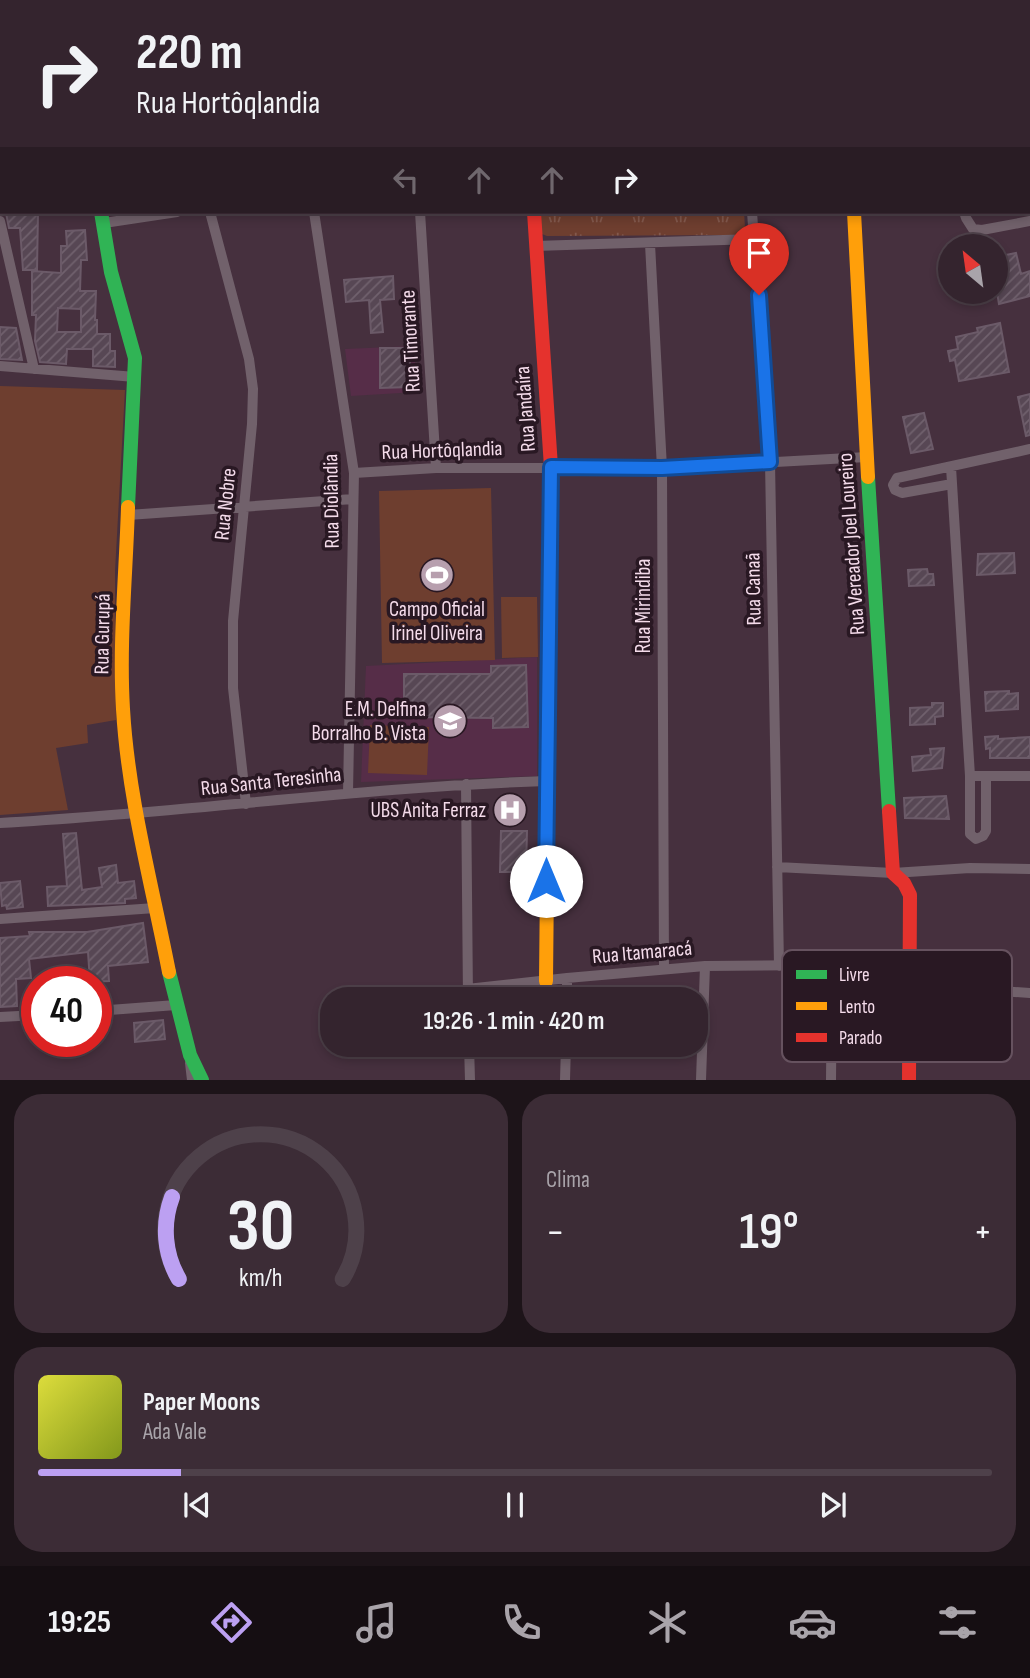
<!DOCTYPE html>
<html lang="pt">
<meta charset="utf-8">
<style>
:root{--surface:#34242e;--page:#3c2c36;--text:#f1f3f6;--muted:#a9a4aa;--line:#4e414a;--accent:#bca0f2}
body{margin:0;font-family:"Sofia Sans Condensed",sans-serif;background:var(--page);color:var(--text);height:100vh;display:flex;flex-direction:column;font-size:26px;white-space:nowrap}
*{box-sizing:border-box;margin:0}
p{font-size:23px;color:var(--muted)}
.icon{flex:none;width:38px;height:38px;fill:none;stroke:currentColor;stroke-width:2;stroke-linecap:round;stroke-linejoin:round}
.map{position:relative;height:1080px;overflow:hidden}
.details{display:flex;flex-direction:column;gap:14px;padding:14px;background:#1d1419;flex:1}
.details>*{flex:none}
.guide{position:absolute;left:0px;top:0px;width:1031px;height:214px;box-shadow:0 4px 10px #0003,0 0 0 2px var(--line);background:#34242e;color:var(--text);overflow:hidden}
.needle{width:46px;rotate:331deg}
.buttons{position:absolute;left:938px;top:234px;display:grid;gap:14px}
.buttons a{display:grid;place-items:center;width:70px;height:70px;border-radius:50%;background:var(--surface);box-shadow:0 4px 10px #0003,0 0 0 2px var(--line);font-size:35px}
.speed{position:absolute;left:21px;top:966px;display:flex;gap:14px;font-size:35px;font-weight:700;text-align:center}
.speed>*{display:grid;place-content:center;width:91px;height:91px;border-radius:50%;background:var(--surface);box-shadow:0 4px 10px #0003,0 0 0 2px var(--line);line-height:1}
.speed .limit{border:10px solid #d22;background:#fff;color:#111}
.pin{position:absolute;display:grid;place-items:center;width:60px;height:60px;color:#fff;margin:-72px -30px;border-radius:50% 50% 50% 0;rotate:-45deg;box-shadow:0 0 7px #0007}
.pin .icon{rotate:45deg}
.me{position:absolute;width:77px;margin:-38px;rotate:0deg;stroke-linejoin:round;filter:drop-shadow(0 0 5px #0008)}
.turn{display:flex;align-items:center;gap:24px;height:147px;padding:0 21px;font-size:32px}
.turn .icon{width:91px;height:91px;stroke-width:2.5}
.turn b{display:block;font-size:49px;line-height:60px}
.lanes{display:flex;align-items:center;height:66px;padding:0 21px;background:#0003;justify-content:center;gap:35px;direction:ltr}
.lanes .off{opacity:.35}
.big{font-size:52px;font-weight:600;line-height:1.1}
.details .card{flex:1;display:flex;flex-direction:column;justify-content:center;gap:10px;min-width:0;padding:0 24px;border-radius:28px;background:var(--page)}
.details .dial{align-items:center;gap:0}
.dial svg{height:182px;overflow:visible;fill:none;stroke:var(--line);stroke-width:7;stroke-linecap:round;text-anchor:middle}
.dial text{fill:var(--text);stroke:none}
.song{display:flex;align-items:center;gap:21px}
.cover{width:84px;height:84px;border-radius:10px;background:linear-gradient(135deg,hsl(60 70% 55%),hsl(70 70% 35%))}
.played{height:7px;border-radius:4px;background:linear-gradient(90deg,var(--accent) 15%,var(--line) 15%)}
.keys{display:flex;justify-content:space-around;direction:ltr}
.heat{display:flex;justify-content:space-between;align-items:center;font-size:38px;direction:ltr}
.details .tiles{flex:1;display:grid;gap:14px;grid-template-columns:1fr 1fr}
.card:last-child{grid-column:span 2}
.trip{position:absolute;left:320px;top:987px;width:388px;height:70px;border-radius:28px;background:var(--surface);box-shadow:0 4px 10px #0003,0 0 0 2px var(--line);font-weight:600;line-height:70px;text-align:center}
.menu{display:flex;height:112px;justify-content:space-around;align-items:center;background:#150e12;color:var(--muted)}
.menu .icon{width:49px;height:49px}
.menu .selected{color:var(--accent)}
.menu b{font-size:32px;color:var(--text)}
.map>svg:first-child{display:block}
</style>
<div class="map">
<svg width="1030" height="1080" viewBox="0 0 1030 1080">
<defs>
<pattern id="grass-tufts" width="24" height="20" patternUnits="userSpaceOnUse" patternTransform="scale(1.75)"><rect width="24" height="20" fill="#6e3e2f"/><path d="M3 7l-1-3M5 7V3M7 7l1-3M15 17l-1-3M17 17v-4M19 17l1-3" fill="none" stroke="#83594d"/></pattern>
<pattern id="building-hatch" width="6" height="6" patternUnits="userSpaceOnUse" patternTransform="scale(1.75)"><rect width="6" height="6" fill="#574754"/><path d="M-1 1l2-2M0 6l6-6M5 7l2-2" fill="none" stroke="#70616d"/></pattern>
</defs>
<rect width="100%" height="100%" fill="#46303e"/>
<!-- built -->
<path fill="#562d48" d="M414 346 417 392 351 396 345 349Z
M537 657V776L361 782 366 666Z"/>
<!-- grass -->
<path fill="url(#grass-tufts)" d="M539 212H744L745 228 737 235 547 236 542 234Z"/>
<!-- garden -->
<path fill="#6e3e2f" d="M0 386 125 390 115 571 116 720 87 725 88 743 56 748 68 810 0 815Z
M491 488 495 660 382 663 379 491Z
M501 597H537L538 657 502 658Z
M370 725 429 727 427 775 368 773Z"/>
<!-- building -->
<path fill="url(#building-hatch)" stroke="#6b5a68" stroke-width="2" fill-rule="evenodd" d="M6 213H38L37 270H23L20 228H9Z
M85 230 87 260H81L80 291H96L95 320H97V334H110V351H115V367L93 366V349H67L66 364 40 362 35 341 36 315H32V271L61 273V246H67L66 231ZM58 308 81 309V332H57Z
M1016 253 1021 274 1030 271V296L999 304 996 287V266H998L996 257Z
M393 276 394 299 380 300 383 332 371 333 369 300 346 302 344 280Z
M1000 323 1009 372 959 381 955 360 950 361 948 351 958 349 956 337 978 332 977 328Z
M0 327 16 328 22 360 0 359Z
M380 348H410V387L380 388Z
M1030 394V435L1026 436 1018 397Z
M924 413 933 449 911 453 903 417Z
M1014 553 1015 573 977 575 978 554Z
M927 569 928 574H933L934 585 909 586 908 570Z
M526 665 528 727 493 728V718L404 717V674H491V666Z
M1009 691V694L1018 693V709L986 711 985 692Z
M932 703H943V716L935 717V724L910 725V708L932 707Z
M998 736V739L1030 737V758H990V748L986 749 985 737Z
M944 748 942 768 913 771 912 757 931 755 930 749Z
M946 796 949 819 905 818 904 798Z
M501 831H527L526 872H500Z
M76 833 82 890 102 887 99 868 116 865 118 883 134 881 136 898 125 899V903L48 906 47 887 67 886 63 834Z
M20 881 23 907 7 909 6 905 2 906 0 883Z
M143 923 148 962 108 966 109 981 90 982 88 952 29 959 31 978 16 979 17 1006 0 1007V938L30 936 29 932H87Z
M163 1020 165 1039 135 1042 134 1023Z"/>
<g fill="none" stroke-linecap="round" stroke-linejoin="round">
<!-- street -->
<path stroke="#71616b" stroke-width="10" d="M43 0 44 2
M174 0V2
M289 0 290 2
M406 0V2
M521 0V2
M637 0V2
M735 0V2
M841 0V2
M976 2V0
M1029 41 1030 40
M210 212 249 359 253 389 252 424 233 621V688L246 804
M314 212 354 473 348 793
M420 212 436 468
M752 212 770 462 779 966
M964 212 966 218 973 229 982 230 1030 221
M0 221 34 369
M104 223 177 212
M650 244 662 468 664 969
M535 246 755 239
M0 366 135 377
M951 467 970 776V834L976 839 983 836 986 831V776
M354 473 436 468H662L867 457
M952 484 902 493 895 490 893 485 897 478 1030 449
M128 515 353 499
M970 776H1030
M466 784 468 999
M0 823C183 813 364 787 546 781
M777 867 893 873 970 868 1030 869
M0 919 155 908
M911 985 1030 993
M467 989 567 978 705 966 821 965 829 970 832 982 831 1080
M567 999V978
M96 1011 176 1005
M0 1017 37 1015
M469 1045 470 1080
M190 1063 192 1080
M565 1080 566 1045
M701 1080 705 966"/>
<!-- fast -->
<path stroke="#30b455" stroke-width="14" d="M101 212 111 272 135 358 128 507
M868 477 889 811
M169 972 190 1055 202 1080"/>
<!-- slow -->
<path stroke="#ff9f0a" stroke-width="14" d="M854 212 868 477
M128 507C126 574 119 642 123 709 128 797 152 885 169 972
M546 981 548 780"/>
<!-- jam -->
<path stroke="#e5322d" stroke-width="14" d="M534 212 551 467 548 780
M889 811 893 873 904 883 910 895 909 1080"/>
</g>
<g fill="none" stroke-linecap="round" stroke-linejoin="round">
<!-- route casing -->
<g stroke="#114b97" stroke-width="18">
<path id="route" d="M546 881 551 467 662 468 770 462 759 295"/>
</g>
<!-- route -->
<use href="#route" stroke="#1a73e8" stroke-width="12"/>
</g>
<!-- icons -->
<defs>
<g id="stadium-disc" transform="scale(1.75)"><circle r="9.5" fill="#b79fae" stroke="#291823"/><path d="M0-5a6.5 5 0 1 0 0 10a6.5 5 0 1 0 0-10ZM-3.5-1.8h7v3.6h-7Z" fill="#fff"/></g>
<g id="school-disc" transform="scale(1.75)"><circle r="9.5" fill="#b79fae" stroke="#291823"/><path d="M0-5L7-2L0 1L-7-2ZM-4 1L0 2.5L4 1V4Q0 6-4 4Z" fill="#fff"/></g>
<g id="hospital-disc" transform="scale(1.75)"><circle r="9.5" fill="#b79fae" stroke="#291823"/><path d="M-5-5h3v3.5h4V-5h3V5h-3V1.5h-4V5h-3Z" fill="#fff"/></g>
</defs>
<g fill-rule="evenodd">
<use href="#stadium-disc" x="437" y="575"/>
<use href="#school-disc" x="450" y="721"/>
<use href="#hospital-disc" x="510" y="810"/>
</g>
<g text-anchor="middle" stroke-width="7" stroke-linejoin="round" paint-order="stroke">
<!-- street labels -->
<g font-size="21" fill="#f4dbea" stroke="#291823">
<text transform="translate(410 341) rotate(-93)" y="7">Rua Timorante</text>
<text transform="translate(525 409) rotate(-94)" y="7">Rua Jandaíra</text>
<text transform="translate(442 450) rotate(-2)" y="7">Rua Hortôqlandia</text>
<text transform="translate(331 501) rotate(-91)" y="7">Rua Diolândia</text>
<text transform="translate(225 504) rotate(-84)" y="7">Rua Nobre</text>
<text transform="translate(851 544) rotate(-94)" y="7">Rua Vereador Joel Loureiro</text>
<text transform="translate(753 589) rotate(-91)" y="7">Rua Canaã</text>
<text transform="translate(643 606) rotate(-90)" y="7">Rua Mirindiba</text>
<text transform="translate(102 634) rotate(-89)" y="7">Rua Gurupá</text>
<text transform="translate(271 781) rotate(-6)" y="7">Rua Santa Teresinha</text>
<text transform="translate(642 952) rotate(-5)" y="7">Rua Itamaracá</text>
</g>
<!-- poi labels -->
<g font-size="21" fill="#f4dbea" stroke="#291823" text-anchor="end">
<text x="437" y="616" text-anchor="middle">Campo Oficial<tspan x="437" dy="24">Irinel Oliveira</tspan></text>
<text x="426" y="716">E.M. Delfina<tspan x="426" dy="24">Borralho B. Vista</tspan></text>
<text x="486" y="817">UBS Anita Ferraz</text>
</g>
</g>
<!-- legend -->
<rect x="782" y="950" width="230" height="112" rx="10" fill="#291823" stroke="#66525f" stroke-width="2"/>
<rect x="796" y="970" width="31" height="9" fill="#30b455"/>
<rect x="796" y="1002" width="31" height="8" fill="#ff9f0a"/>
<rect x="796" y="1033" width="31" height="9" fill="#e5322d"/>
<g font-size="19" fill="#f4dbea">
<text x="839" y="981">Livre</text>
<text x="839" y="1013">Lento</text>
<text x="839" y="1044">Parado</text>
</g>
</svg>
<div class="buttons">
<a><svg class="needle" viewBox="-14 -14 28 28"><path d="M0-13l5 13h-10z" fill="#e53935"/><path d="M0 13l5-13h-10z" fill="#a9a4aa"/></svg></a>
</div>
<div class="speed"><div class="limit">40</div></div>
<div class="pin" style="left:759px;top:295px;background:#d93025"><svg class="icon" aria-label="arrive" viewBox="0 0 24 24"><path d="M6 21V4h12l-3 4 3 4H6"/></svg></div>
<svg class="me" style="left:546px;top:881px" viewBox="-20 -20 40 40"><circle r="19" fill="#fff"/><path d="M0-13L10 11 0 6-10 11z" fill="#1a73e8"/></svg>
<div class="trip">19:26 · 1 min · 420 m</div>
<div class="guide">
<div class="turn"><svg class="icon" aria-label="right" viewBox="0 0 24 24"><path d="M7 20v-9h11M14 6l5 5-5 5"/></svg><div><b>220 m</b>Rua Hortôqlandia</div></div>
<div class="lanes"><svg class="icon off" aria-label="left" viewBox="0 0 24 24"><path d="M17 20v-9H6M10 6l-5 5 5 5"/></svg><svg class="icon off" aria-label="ahead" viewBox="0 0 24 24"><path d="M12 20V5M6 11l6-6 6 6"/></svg><svg class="icon off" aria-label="ahead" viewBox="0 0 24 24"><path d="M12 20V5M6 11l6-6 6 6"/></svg><svg class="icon" aria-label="right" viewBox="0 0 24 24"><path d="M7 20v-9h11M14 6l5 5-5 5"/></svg></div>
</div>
</div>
<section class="details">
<div class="tiles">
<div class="card dial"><svg viewBox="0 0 100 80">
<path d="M14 69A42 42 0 1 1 86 69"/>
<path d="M14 69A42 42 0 0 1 11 33" stroke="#bca0f2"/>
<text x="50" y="56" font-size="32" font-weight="700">30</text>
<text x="50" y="72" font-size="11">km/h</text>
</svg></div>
<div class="card"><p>Clima</p>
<div class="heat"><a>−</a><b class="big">19°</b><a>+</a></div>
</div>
<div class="card">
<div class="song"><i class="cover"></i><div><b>Paper Moons</b><p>Ada Vale</p></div></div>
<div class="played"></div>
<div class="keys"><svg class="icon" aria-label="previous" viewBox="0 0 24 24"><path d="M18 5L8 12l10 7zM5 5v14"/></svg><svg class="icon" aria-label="pause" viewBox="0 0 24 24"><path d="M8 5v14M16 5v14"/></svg><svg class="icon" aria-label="next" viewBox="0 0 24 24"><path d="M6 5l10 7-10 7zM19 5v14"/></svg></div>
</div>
</div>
</section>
<nav class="menu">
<b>19:25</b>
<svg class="icon selected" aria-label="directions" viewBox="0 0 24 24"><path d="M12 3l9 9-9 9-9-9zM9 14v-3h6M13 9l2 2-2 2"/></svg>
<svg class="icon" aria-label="music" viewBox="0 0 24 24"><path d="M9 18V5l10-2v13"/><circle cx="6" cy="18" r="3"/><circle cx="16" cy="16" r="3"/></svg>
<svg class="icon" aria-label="phone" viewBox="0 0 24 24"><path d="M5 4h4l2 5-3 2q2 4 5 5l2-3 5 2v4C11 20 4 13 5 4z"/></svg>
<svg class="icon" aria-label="climate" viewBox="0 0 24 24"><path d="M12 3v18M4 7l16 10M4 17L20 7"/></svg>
<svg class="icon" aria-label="car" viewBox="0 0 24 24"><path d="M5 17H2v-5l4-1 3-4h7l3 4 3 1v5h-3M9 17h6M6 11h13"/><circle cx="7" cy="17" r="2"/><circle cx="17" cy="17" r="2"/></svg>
<svg class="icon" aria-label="filters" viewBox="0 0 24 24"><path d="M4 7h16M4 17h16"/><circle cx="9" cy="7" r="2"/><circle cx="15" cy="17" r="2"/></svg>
</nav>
